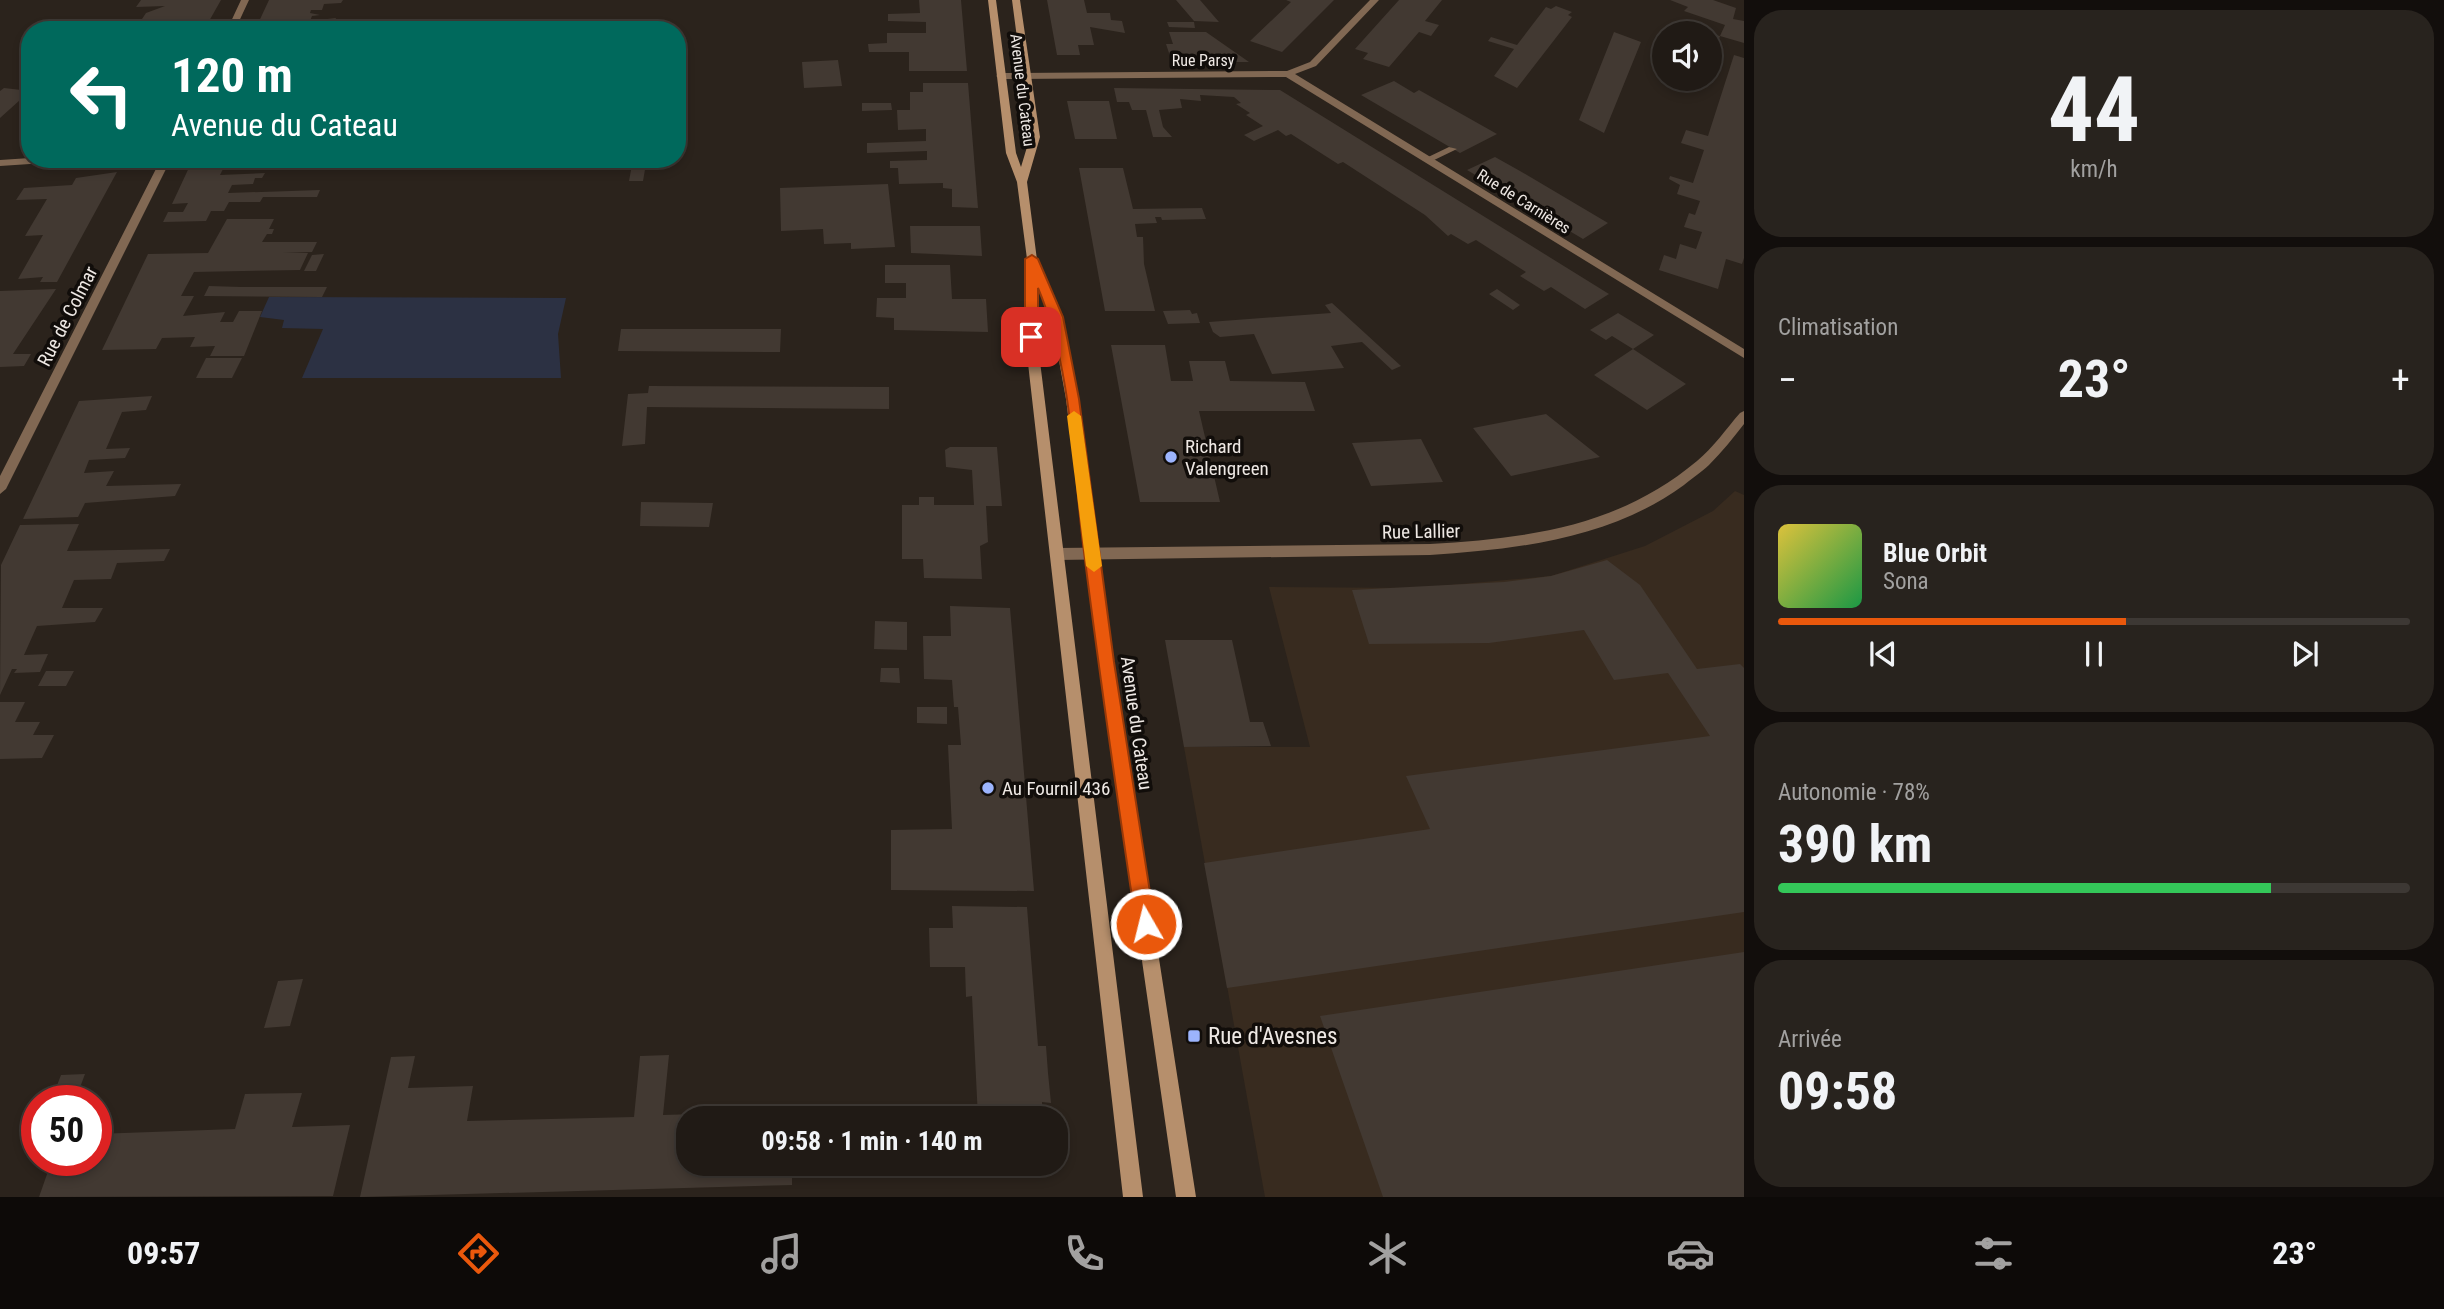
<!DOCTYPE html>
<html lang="fr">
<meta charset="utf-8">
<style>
:root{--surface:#201a15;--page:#28231e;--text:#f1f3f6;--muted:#a2a1a0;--line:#3d3834;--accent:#ea580c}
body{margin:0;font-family:"Roboto Condensed",sans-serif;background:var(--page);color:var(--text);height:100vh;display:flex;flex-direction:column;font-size:26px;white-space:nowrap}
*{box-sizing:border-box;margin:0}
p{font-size:23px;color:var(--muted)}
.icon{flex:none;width:38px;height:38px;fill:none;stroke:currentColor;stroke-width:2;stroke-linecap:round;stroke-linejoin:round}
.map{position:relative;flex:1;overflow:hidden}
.drawer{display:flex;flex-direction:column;gap:10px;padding:10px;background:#120e0c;width:700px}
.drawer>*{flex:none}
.top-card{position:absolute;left:21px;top:21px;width:665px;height:147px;border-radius:28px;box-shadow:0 4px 10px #0003,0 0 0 2px var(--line);background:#00695c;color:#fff;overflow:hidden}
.controls{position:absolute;left:1652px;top:21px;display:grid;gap:14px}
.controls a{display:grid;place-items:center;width:70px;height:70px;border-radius:50%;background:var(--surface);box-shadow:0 4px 10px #0003,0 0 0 2px var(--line);font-size:35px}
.speed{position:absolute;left:21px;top:1085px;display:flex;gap:14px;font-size:35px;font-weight:700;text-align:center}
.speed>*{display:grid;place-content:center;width:91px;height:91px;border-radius:50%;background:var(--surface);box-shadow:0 4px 10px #0003,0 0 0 2px var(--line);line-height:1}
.speed .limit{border:10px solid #d22;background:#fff;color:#111}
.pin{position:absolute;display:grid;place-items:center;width:60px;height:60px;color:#fff;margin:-30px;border-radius:14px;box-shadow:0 4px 10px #0006}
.me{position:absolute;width:77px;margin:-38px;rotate:352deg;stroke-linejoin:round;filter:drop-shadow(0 0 5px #0008)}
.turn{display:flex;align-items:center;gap:24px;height:147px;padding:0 35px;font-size:32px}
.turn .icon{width:91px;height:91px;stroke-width:2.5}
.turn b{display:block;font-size:49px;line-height:60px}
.big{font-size:52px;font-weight:700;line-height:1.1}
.drawer .card{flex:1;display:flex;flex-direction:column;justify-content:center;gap:10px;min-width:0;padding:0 24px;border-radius:28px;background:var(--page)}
.drawer .dial{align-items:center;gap:0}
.dial b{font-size:91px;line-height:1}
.song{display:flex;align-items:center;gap:21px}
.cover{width:84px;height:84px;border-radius:10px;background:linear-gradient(135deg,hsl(50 70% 55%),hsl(140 70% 35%))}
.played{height:7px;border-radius:4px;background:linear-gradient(90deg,var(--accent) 55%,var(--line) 55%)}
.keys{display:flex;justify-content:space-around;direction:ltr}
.heat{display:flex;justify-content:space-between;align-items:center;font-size:38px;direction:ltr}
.charge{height:10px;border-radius:5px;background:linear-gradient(90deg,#34c759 78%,var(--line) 0)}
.trip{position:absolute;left:676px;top:1106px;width:392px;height:70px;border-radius:28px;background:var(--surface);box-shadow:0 4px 10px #0003,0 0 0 2px var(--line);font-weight:700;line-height:70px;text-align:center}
.tabs{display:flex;height:112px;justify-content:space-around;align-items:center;background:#0d0a08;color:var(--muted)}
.tabs .icon{width:49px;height:49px}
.tabs .selected{color:var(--accent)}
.tabs b{font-size:32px;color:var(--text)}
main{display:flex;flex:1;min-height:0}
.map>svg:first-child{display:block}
</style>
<main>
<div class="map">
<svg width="1744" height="1197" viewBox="0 0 1744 1197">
<rect width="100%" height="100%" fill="#2b231c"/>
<!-- built -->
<path fill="#382b1f" d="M1735 491 1744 495V1197H1265L1184 747H1310L1269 587 1416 588 1551 576 1645 546 1713 511Z"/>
<!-- green -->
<path fill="#2c3143" d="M269 297 566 298 558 334 561 378H302L323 329 282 328 284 320 260 317Z"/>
<!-- building -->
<path fill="#423932" d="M141 0H221L204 30H142L144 25H138L146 13 165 6 136 7Z
M269 0H343L341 3 324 4 322 10H311L310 13 320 15 312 16 310 21 336 18 331 29 255 30Z
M919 0H961L967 71H909V52H869L868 44 887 43V33H926V22L888 21V14L920 13Z
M1047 0H1084L1087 13H1110L1111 20 1122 21 1125 33 1090 27 1094 45H1078L1080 55H1057Z
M1176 0H1200L1219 22 1194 21Z
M1286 0H1334L1282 52 1250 41 1291 2Z
M1399 0H1442L1425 21 1439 25 1431 36 1419 32 1389 67 1363 59 1368 53 1355 49Z
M1670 0H1713L1736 8 1733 19 1744 21V43L1720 36 1718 42 1710 40V34L1720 36 1725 25 1684 11 1688 7Z
M1556 6 1572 12 1568 15 1572 17 1517 88 1494 76 1514 49 1488 41 1491 37 1517 45 1546 7 1551 9Z
M522 20 521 28 494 29 496 21Z
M1167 22H1194L1195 28 1169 27Z
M1169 32H1206L1249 62H1172L1166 44H1173Z
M1614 32 1641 42 1604 133 1579 120Z
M1734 55 1744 58V258L1742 264 1726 259 1718 289 1659 270 1664 255 1676 259 1680 244 1696 249 1702 232 1684 227 1689 213 1695 215 1700 201 1677 194 1680 185 1669 179 1670 176 1693 183 1704 150 1681 143 1686 130 1708 136Z
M838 60 842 86 804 88 802 62Z
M1394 81 1414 93 1419 90 1497 134 1460 153 1361 95Z
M923 83H968L978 208 952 207V189L943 188V183L899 184 898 168H890V161L927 160V151L867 153V143L926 141V129L898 130 897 110H910V92H923Z
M4 88 30 91 0 118V91Z
M1114 88 1280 90 1609 294 1585 309 1551 287 1544 291 1520 276 1526 272 1476 240 1468 244 1451 234 1448 236 1425 215 1343 162 1338 164 1291 134 1286 136 1278 130 1254 141 1244 135 1263 126 1246 115 1250 113 1236 104 1241 103 1234 97 1200 95 1201 101 1180 99 1182 108 1159 110 1163 127 1172 137H1153L1146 110H1132L1129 102H1117Z
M1067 101H1109L1117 139H1075Z
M862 103H891L892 110 862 111Z
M1495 157 1520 171 1608 223 1583 239 1467 170Z
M193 159H228L220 175 265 173 262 178H255L253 184 232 185 228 193 320 190 317 197H263L260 202H229L224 211H211L206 221 163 222 168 212H183L188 203 172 204Z
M646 164 643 181H629L632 165Z
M1079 168H1123L1133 209 1202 208 1206 219 1162 220 1161 217H1155L1157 223 1135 224 1137 237H1143L1144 264 1155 311H1105Z
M117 172 57 282H40L43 277 18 279 43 235 25 236 47 199 16 200 24 188 72 185 76 178Z
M888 184 895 247 851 249V243L824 244 823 229 781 231 780 188Z
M227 219H274L269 229H274L272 234H267L262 242H317L312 252 283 253H308L300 270 194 272 181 296H194L183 316 225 312 220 322H233L239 311H262L244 356H210L215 346 190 347 195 337 162 338 156 349 102 350 148 254 208 253Z
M910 226H980L982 256 911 253Z
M324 254 316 271H304L312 255Z
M885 265H950L952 299H986L988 332 894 330V318L876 317 877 298H906V283H885Z
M209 286 241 287H327L322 297 204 296Z
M56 289 13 354H31L24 366 0 367V291Z
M1497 289 1520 305 1513 310 1489 294Z
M1332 303 1401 366 1392 370 1362 342 1331 346 1344 368 1272 374 1254 334 1220 337 1213 332 1209 322 1331 313 1325 305Z
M1190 310 1192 314 1197 313 1200 323 1168 324 1163 311Z
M1618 313 1654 335 1633 349 1612 336 1606 340 1590 330Z
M621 329H781L780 352 618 351Z
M1111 345H1165L1171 381H1193L1189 361H1225L1230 381 1305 382 1315 411H1199L1220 502H1140Z
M1633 349 1686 384 1647 410 1594 375Z
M206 358H242L232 378H196Z
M649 386 889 387V409L647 407 645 444 622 446 628 394 648 393Z
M152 396 146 410 122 412 106 449 130 448 125 458 89 460 84 473 114 471 106 486 181 484 175 496 85 503 78 517 23 519 79 401Z
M1546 414 1600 457 1511 476 1473 428Z
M1421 439 1443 482 1371 486 1352 443Z
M950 447H997L1002 506H986L988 542 980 546 982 579 924 578 923 559H902V505H919V497H934V505H974L972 470 946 467 945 450Z
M641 502 713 503 709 527 640 526Z
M79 524 67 551 170 549 164 561 117 563 111 579 74 580 62 608H103L95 622 37 626 24 655 48 654 40 672 14 673 17 669H12L0 695 1 565 20 525Z
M1607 560 1640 585 1697 669 1740 664 1744 668V912L1227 988 1204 863 1430 829 1406 776 1710 736 1668 673 1614 680 1584 630 1489 643 1369 644 1352 590 1504 582 1551 576Z
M950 606 1010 608 1034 891 891 890V830L952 829 948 745H961L958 707H954L952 680 924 679 923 636H951Z
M875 621 907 622V650L874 649Z
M1165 640H1232L1250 722H1263L1271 746 1184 747Z
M881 668H899L900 683 880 682Z
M46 671H74L66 686H38Z
M0 702H25L15 722H40L33 735H54L42 758 0 759Z
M917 707H947V724L917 723Z
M952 906 1027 907 1038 1046H1046L1048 1073 1051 1103 1042 1102 1043 1118H978L972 996 966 997 965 967H930L929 928H953Z
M1744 952V1197H1383L1320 1016Z
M303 979 290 1026 264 1028 278 981Z
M669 1055 663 1115 793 1111V1118H688V1164H792V1185L360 1197 391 1057 415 1056 408 1088 473 1086 467 1121 634 1117 640 1056Z
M85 1074 75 1101H51L61 1075Z
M302 1093 292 1127 350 1125 333 1196 39 1197 52 1160H96V1134L235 1129 245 1094Z"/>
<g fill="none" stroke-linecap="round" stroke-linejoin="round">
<!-- service -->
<path fill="#816853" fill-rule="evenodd" d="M1449 147 1457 149 1430 162 1422 160Z
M30 158V159H65L60 162 0 166V160Z"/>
<!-- minor -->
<path fill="#816853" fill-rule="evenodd" d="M241 0H249L235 30H227Z
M1370 0H1379L1316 66 1295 74 1744 349V358L1286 77 1001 79 996 76 1001 73 1287 71 1310 62Z
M161 159H171L6 489 0 494V476Z
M1744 411V424C1733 438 1722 452 1709 465 1702 472 1692 478 1684 485 1610 539 1519 549 1430 555L1057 560 1052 558 1050 554 1052 550 1057 548 1430 544C1529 538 1618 527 1697 461 1713 448 1726 429 1740 413Z"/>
<!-- secondary -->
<path fill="#b68f6c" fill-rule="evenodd" d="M988 0H996L1016 153 1021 167 1030 137 1012 0H1020L1040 137 1027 182 1037 260 1063 317 1078 399 1113 662 1196 1197H1176L1099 662 1066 399 1051 317 1037 284V337L1143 1197H1123L1025 337 1027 259 1017 182 1006 153Z"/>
</g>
<!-- route -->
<path fill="#ea580c" stroke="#983908" stroke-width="2" d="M1032 255 1038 259 1063 317 1079 399 1114 662 1155 924 1152 931 1146 933 1139 931 1136 924C1117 797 1099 671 1083 544 1073 460 1071 366 1038 288V337L1031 341 1025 337V259Z"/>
<!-- slow -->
<path fill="#f59e0b" d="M1074 411 1081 416 1102 566 1094 572 1086 566 1067 416Z"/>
<!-- markers -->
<g fill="#9cb4fd" stroke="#110d0a" stroke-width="2.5">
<circle cx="1171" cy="457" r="7"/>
<circle cx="988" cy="788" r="7"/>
<rect x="1187" y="1029" width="14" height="14" rx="3.5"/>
</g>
<g text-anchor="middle" stroke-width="7" stroke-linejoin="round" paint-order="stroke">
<!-- far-street labels -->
<g font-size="16" fill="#eee8e4" stroke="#110d0a">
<text x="1203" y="66">Rue Parsy</text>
<text transform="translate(1023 90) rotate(83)" y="6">Avenue du Cateau</text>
<text transform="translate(1524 201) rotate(32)" y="6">Rue de Carnières</text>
</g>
<!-- street labels -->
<g font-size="19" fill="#eee8e4" stroke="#110d0a">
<text transform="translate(67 316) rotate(-63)" y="7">Rue de Colmar</text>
<text transform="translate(1421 531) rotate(-1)" y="7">Rue Lallier</text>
<text transform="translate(1137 723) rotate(82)" y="7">Avenue du Cateau</text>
</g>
<!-- poi labels -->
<g font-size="19" fill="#eee8e4" stroke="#110d0a" text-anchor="start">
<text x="1185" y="453">Richard<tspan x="1185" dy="22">Valengreen</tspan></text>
<text x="1002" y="795">Au Fournil 436</text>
</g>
<!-- near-poi labels -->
<g font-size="23" fill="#eee8e4" stroke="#110d0a" text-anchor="start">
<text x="1208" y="1044">Rue d'Avesnes</text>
</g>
</g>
</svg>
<div class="controls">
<a><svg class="icon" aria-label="sound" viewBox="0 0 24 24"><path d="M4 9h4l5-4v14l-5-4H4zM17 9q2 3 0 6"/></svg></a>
</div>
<div class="speed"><div class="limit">50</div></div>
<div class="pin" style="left:1031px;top:337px;background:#d93025"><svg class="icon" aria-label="arrive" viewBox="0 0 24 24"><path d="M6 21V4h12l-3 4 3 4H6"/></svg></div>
<svg class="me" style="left:1146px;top:924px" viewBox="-20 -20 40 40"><circle r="17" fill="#ea580c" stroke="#fff" stroke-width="3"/><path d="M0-11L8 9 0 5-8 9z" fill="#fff"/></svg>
<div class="trip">09:58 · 1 min · 140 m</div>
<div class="top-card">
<div class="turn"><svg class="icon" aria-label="left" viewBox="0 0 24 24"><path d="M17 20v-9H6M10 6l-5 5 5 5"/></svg><div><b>120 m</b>Avenue du Cateau</div></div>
</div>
</div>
<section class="drawer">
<div class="card dial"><b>44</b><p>km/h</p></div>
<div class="card"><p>Climatisation</p>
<div class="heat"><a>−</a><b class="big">23°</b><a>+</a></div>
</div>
<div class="card">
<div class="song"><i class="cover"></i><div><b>Blue Orbit</b><p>Sona</p></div></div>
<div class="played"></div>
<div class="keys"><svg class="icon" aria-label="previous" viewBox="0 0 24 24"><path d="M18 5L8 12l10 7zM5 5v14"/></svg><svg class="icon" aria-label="pause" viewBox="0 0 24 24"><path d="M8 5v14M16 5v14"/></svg><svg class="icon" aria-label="next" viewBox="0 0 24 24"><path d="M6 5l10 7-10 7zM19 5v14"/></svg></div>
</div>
<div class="card"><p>Autonomie · 78%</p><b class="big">390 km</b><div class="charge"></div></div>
<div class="card"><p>Arrivée</p><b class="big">09:58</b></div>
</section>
</main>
<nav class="tabs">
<b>09:57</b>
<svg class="icon selected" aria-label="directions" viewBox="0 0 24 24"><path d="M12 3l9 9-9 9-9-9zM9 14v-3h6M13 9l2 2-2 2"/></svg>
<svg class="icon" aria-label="music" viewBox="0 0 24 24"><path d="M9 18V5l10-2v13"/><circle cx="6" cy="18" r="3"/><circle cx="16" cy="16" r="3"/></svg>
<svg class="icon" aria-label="phone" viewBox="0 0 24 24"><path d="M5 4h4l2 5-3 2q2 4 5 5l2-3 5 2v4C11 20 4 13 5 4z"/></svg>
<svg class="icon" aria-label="climate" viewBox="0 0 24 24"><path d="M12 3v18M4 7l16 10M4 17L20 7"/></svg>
<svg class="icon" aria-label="car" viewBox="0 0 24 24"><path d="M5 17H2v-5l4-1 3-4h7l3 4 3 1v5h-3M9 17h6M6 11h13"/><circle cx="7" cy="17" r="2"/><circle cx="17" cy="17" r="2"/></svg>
<svg class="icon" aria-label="filters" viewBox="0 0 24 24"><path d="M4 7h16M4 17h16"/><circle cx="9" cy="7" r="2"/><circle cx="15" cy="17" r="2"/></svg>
<b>23°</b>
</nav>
